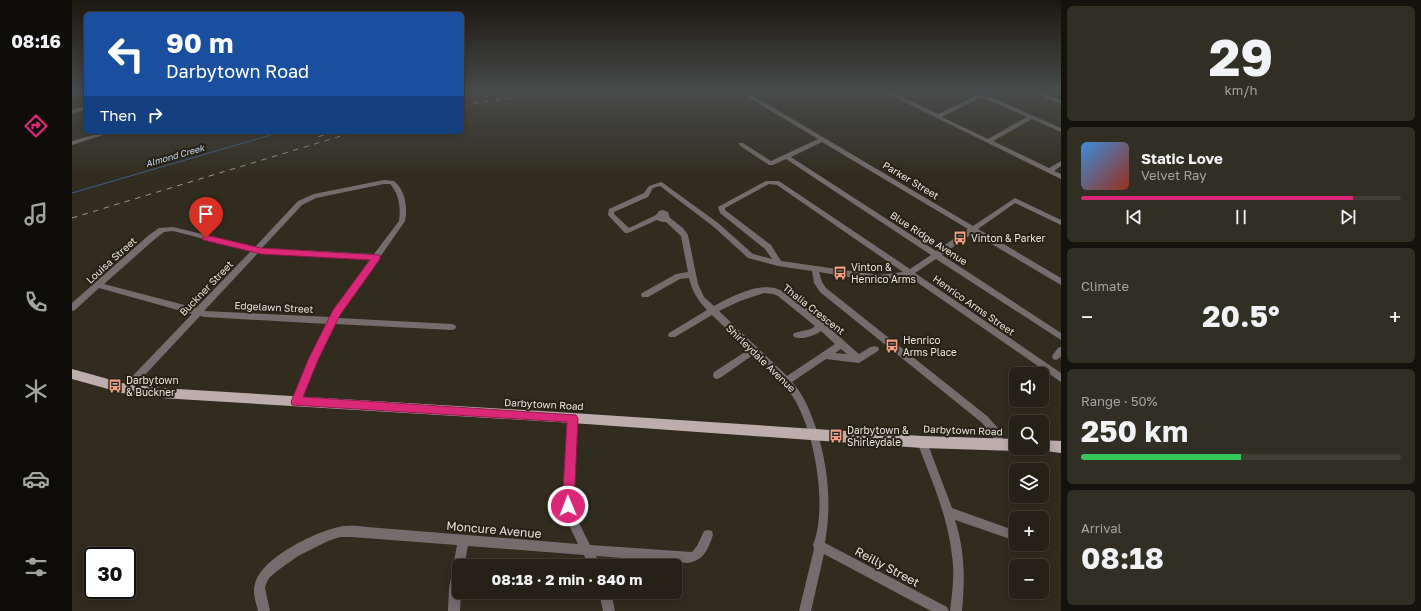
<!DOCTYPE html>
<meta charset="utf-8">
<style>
:root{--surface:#252116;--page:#312e23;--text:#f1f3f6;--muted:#a3a3a1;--line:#423e35;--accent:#db2777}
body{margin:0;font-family:"Golos Text",sans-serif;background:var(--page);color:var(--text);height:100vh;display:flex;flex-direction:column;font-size:15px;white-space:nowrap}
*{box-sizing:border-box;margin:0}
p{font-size:13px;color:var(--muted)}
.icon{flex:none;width:22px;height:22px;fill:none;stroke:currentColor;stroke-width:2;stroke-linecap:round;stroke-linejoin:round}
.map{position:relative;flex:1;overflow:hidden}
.drawer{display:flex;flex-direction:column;gap:6px;padding:6px;background:#14120c;width:360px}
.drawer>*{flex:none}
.top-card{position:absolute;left:12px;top:12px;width:380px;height:122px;border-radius:6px;box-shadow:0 2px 10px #0003,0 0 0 1px var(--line);background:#1a4fa0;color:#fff;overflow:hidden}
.buttons{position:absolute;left:937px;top:367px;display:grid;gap:8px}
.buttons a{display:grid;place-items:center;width:40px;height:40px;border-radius:6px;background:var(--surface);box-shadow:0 2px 10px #0003,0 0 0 1px var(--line);font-size:20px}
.speed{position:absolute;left:12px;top:547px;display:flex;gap:8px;font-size:20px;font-weight:700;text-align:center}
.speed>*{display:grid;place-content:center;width:52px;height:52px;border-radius:50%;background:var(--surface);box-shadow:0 2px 10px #0003,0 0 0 1px var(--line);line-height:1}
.speed .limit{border:2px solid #111;border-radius:6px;background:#fff;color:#111}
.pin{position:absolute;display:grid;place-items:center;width:34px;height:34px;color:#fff;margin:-41px -17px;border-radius:50% 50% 50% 0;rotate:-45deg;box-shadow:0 0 4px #0007}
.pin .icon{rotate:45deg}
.me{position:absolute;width:44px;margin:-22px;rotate:359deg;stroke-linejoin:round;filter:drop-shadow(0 0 3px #0008)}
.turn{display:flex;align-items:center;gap:14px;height:84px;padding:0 16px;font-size:18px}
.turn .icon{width:52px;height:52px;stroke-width:2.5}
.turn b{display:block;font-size:28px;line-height:34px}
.then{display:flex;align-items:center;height:38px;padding:0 16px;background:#0003;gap:8px;font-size:15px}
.big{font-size:30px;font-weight:700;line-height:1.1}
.drawer .tile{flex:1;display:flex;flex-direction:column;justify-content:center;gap:6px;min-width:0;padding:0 14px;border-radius:6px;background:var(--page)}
.drawer .dial{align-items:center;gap:0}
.dial b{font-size:52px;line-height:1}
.song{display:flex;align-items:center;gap:12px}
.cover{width:48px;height:48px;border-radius:6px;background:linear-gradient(135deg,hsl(210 70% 55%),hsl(10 70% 35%))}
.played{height:4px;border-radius:2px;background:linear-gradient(90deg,var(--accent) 85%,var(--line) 85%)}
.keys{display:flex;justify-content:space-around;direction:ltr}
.heat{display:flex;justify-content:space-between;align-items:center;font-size:22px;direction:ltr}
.charge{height:6px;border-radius:3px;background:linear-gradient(90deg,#34c759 50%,var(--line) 0)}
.trip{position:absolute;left:380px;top:559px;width:230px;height:40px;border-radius:6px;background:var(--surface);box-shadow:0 2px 10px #0003,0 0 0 1px var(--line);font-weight:700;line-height:40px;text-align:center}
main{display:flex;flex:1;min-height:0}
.tab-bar{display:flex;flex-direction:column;width:72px;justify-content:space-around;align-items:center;background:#0f0d09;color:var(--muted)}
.tab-bar .icon{width:28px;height:28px}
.tab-bar .selected{color:var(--accent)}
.tab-bar b{font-size:18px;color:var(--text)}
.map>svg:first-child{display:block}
</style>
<main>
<nav class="tab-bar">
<b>08:16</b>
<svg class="icon selected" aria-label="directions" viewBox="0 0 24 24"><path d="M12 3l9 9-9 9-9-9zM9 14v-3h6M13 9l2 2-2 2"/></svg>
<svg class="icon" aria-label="music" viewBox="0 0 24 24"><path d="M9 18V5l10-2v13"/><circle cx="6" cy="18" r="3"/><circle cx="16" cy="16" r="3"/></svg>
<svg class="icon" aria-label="phone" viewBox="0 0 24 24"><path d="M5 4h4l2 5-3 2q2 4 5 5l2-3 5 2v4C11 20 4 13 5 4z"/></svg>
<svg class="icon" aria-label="climate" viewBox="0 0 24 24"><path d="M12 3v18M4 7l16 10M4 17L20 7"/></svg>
<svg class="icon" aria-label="car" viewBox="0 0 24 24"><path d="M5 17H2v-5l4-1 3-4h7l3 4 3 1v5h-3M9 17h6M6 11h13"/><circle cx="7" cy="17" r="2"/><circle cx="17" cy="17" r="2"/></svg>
<svg class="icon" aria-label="filters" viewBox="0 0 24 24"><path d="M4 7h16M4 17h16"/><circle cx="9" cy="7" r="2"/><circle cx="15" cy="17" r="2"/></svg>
</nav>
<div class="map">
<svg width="989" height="611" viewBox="0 0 989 611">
<rect width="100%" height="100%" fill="#312c1e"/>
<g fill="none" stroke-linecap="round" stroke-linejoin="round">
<!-- stream -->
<path stroke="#3d5f97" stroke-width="1" d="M0 193 209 132"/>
<!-- minor -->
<path fill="#756d6d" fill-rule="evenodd" d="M810 91H817L866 114 905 95 912 94 989 128V132L960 119 921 141 977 168 989 161V166L982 171 989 174V179ZM908 98H911L955 117 916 139 870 117Z
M972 93 989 100V104L970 96 969 95Z
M678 94 901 226 943 198 989 220V225L943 203 906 229 989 278V285L901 233 870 255 989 333V340L864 259 843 273 989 373V382L836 276C808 286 776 276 747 272L750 282 754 288 915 416 925 427 934 445 932 448 929 450 926 448 919 433 909 422 748 292 742 283 740 271 706 266 676 258 642 227 588 186 581 188 576 197 542 212V214L557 228 584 215 587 211 591 210 596 212 598 218 611 228 616 235 626 284 632 297 642 306C659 297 683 284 703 288 723 293 769 339 787 354 793 351 800 344 806 347L807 349 806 351 787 363 754 359 720 382C732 395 738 411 744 428 756 466 760 503 753 543L875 607 877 611H859L752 554 739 611H727L741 553 742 548 741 545C756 508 743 431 721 397 711 381 695 368 681 355L648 378 645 379 642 378 641 375 642 372 676 350 640 315 603 337H597L596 335 597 333 635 310C626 301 620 291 617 278L608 279 576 297H570L569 295 570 293 604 274 616 272 609 236 594 222H590L585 220 556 233H553L536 215 537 209 572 193 577 186 589 182 591 183 646 223 681 254 700 259 693 249 648 213 646 207 694 181H707L838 269 859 255 714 159 701 165H697L667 145V143H671L699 161 746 139 676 97 675 96ZM750 142 896 229 864 251 719 157ZM697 184 705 185 831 272 807 275 709 261 699 245 653 210V208ZM692 293 701 294 706 296 743 326 739 329 722 333 721 335 722 337C730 340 742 336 749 331L763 344 715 376 647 311 668 301ZM769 349 775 354 763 353Z
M14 106V110L0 114V110Z
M32 132H41L0 145V141Z
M312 180 322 181C333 190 336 207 333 221L266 318 380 324 383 325 384 327 383 329 380 330 263 324 245 361 227 405 224 406 221 405 219 402 237 361 255 324 133 317 128 316 57 392 54 393 51 392 50 389 51 386 120 314 27 288 3 310 0 311V303L77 235 87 228 101 227 183 247 226 201 242 194ZM312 184H318C327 193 329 209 327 221L302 254 190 248 230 205 244 198ZM101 231 179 251 124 308 32 284 83 239 92 232ZM186 253 189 254 298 259 261 311 258 317 132 311Z
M989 347V357L984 360 981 359 980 356 986 348Z
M500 414 503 415 505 418 501 506 506 521 518 545 620 552 625 546 632 531 636 530 640 531 641 535C636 549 632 561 615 563L524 556 529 566H517L512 555 396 546 392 566H387V592H389L388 611H376L377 589 385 545 279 537H268L256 541 226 556 205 571 197 578 194 584 193 588 198 611H186C184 602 180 593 183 584 189 558 243 532 267 527 276 525 286 526 295 527L506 544 496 523 491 506 495 418 497 415Z
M850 438 853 439 855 442 880 508 944 531V541L883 520C893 551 893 579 890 611H878C880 593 883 574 880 556 876 516 859 479 845 442L847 439Z
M970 540 975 542 976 546 975 550 971 551 960 548 959 544H970Z
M527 592H539L543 611H531Z"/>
<!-- major -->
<path fill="#beadad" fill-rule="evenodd" d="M0 369 54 384 89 388 500 413 850 436 944 439V448H949L944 451 850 448 500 423 89 398 54 394 0 379Z
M970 440 989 441V453L966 450 965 448H970Z"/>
<!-- rail -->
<path stroke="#9d988e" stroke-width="1" stroke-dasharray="5.5 5.5" stroke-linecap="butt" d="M390 98 420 91
M390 105 485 91
M246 137 261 132
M0 218 282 132"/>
</g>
<!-- sky -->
<linearGradient id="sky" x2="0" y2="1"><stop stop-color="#1b1810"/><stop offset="0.51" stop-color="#484b4c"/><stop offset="1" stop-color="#484b4c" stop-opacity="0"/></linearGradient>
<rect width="989" height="177" fill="url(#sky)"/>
<!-- route -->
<path fill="#db2777" stroke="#8e194d" d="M134 235 189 248 308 255V259L268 315 246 360 231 397 504 415 506 418 502 506 500 510 496 511 492 510 490 506 495 422 220 405 219 402 236 360 261 310 298 260 189 254 131 240 130 238Z"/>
<!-- icons -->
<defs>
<g id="bus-bare" transform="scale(1.08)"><path d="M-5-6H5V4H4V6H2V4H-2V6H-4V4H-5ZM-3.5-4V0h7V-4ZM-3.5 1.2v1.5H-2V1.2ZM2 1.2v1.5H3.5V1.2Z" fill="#f2a081" stroke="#272215" stroke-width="2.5" paint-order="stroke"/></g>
</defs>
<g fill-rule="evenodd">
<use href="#bus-bare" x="888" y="238"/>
<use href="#bus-bare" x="768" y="273"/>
<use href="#bus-bare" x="820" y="346"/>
<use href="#bus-bare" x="43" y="386"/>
<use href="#bus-bare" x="764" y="436"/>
</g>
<g text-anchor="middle" stroke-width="4" stroke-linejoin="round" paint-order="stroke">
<!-- far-water labels -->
<g font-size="9" font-style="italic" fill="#c5dafb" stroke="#272215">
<text transform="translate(103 156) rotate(-16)" y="3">Almond Creek</text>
</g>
<!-- street labels -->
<g font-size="10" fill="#e9e5dd" stroke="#272215">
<text transform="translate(839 180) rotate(31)" y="4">Parker Street</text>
<text transform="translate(857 238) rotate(33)" y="4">Blue Ridge Avenue</text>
<text transform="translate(39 260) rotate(-42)" y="4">Louisa Street</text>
<text transform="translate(134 288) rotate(-46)" y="4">Buckner Street</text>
<text transform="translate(902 305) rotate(35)" y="4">Henrico Arms Street</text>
<text transform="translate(202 307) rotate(3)" y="4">Edgelawn Street</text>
<text transform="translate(742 309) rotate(38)" y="4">Thalia Crescent</text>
<text transform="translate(689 358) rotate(44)" y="4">Shirleydale Avenue</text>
<text transform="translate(472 404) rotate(3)" y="4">Darbytown Road</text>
<text transform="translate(891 430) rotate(2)" y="4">Darbytown Road</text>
</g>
<!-- poi labels -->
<g font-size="10" fill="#e9e5dd" stroke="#272215" text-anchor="start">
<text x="899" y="242">Vinton &amp; Parker</text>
<text x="779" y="271">Vinton &amp;<tspan x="779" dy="12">Henrico Arms</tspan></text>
<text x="831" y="344">Henrico<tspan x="831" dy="12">Arms Place</tspan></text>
<text x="54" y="384">Darbytown<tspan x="54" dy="12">&amp; Buckner</tspan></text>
<text x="775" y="434">Darbytown &amp;<tspan x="775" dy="12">Shirleydale</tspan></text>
</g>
<!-- near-street labels -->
<g font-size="12" fill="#e9e5dd" stroke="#272215">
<text transform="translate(422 530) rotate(5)" y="4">Moncure Avenue</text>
<text transform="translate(815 567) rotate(28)" y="4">Reilly Street</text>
</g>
</g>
</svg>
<div class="buttons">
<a><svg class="icon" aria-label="sound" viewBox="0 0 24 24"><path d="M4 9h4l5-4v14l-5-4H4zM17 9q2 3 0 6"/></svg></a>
<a><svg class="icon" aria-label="search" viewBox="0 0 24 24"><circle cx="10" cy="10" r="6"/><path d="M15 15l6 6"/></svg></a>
<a><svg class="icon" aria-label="layers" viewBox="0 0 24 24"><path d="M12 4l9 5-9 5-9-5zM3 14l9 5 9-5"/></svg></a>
<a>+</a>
<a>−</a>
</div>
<div class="speed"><div class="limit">30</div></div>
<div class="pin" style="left:134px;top:238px;background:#d93025"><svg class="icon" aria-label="arrive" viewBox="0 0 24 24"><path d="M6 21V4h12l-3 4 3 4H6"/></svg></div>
<svg class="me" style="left:496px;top:506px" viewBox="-20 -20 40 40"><circle r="17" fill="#db2777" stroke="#fff" stroke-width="3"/><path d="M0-11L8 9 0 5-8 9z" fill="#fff"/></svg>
<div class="trip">08:18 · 2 min · 840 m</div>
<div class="top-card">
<div class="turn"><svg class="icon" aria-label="left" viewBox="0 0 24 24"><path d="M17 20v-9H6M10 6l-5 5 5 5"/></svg><div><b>90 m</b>Darbytown Road</div></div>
<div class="then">Then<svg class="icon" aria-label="right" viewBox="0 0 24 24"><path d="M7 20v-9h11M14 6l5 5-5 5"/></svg></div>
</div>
</div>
<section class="drawer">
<div class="tile dial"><b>29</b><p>km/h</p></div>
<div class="tile">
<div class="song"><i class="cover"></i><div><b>Static Love</b><p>Velvet Ray</p></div></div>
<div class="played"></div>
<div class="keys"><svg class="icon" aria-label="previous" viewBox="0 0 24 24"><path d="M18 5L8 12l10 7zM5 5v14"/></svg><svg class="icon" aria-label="pause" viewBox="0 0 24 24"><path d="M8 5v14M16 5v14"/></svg><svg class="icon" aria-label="next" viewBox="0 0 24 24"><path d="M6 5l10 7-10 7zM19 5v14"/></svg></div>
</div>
<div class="tile"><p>Climate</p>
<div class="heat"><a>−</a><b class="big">20.5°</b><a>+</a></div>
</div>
<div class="tile"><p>Range · 50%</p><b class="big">250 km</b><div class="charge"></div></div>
<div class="tile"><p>Arrival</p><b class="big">08:18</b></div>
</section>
</main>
